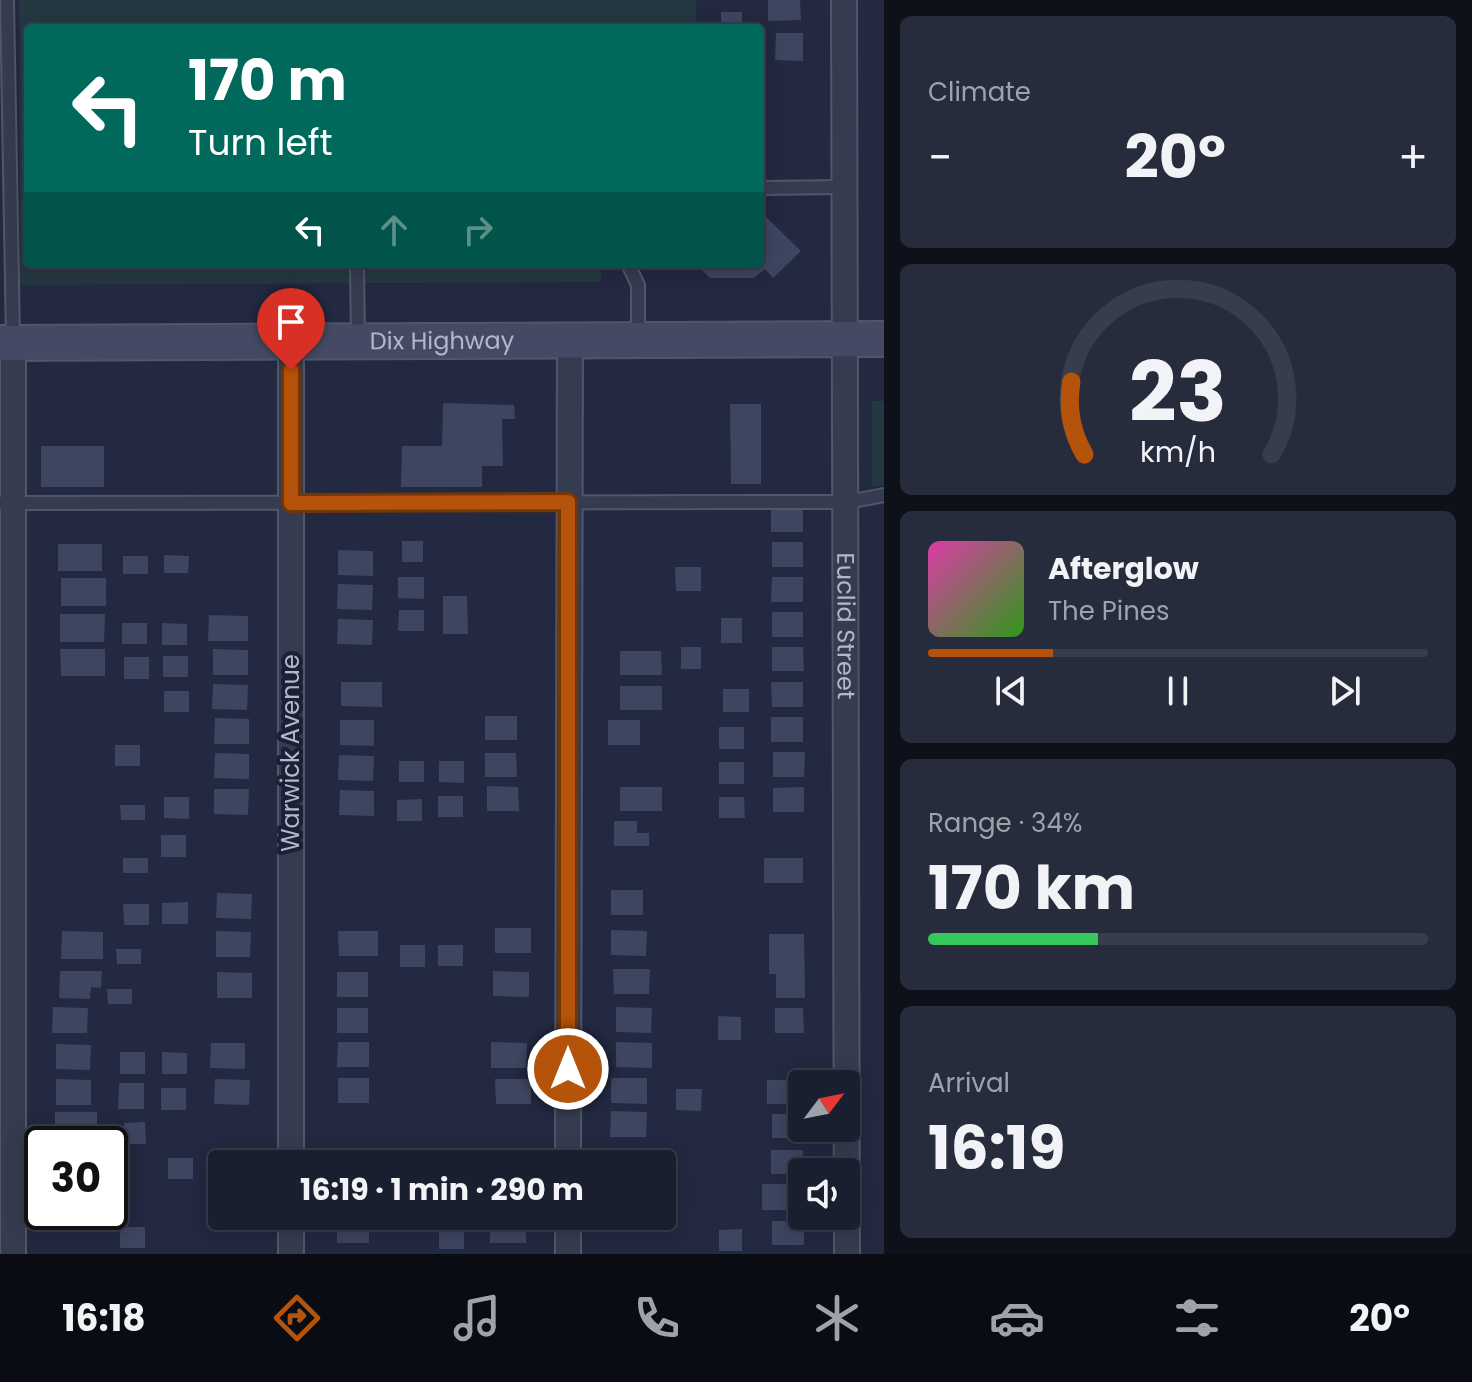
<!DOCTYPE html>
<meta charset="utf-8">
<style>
:root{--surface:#1a1f30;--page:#272c3c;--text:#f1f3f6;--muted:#9fa2ab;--line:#383d4c;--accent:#b45309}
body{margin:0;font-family:Poppins,sans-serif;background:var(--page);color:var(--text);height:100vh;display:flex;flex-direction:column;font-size:30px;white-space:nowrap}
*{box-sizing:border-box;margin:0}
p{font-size:26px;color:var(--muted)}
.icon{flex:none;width:44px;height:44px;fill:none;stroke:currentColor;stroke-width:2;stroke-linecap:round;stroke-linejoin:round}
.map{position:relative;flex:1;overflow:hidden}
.panel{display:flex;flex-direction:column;gap:16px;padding:16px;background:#0e111a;width:588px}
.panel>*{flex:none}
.banner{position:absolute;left:24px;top:24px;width:740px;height:244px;border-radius:8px;box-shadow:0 4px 20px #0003,0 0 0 2px var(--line);background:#00695c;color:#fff;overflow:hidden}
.needle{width:52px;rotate:58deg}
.tools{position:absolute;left:788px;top:1070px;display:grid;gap:16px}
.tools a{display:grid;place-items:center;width:72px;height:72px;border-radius:8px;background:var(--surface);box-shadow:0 4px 20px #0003,0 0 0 2px var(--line);font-size:40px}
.speed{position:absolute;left:24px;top:1126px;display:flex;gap:16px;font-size:40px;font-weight:700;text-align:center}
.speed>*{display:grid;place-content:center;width:104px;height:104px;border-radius:50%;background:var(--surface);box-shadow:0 4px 20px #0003,0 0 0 2px var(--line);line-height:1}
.speed .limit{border:4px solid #111;border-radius:12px;background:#fff;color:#111}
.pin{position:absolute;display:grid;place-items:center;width:68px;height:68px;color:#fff;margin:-82px -34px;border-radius:50% 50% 50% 0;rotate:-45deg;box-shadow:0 0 8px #0007}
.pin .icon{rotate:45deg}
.me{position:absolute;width:88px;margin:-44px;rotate:0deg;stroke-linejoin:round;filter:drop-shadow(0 0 6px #0008)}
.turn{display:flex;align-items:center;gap:28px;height:168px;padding:0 32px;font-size:36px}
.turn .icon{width:104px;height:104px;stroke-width:2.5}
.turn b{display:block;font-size:56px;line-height:68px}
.lanes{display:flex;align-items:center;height:76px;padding:0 32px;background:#0003;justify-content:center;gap:40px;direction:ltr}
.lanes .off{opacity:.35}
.big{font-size:60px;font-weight:700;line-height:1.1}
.panel .card{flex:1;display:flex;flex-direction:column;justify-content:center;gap:12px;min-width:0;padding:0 28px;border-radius:12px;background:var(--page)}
.panel .dial{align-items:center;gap:0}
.dial svg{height:208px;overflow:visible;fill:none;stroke:var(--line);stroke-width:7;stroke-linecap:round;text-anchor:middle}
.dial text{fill:var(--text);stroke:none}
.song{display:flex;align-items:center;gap:24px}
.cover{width:96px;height:96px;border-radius:12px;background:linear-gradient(135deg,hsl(320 70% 55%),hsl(110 70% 35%))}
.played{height:8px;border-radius:4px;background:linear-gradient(90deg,var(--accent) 25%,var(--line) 25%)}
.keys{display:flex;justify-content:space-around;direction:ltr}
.heat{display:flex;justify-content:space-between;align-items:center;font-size:44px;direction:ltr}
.charge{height:12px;border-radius:6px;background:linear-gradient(90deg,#34c759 34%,var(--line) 0)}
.trip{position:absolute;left:208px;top:1150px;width:468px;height:80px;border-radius:8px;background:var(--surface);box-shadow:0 4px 20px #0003,0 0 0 2px var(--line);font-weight:700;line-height:80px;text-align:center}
.dock{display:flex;height:128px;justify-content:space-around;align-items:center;background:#0a0c13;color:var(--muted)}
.dock .icon{width:56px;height:56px}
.dock .on{color:var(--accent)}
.dock b{font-size:36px;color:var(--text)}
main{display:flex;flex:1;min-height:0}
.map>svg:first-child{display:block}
</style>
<main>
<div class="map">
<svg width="884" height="1254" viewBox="0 0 884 1254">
<rect width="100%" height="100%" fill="#222940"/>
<!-- green -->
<path fill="#243841" d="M19 0H696V28H28V264H601V282L20 285Z
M872 401H884V486H872Z"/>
<!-- building -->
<path fill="#3e4560" d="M768 0H800L801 20 768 21Z
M721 12H742V28H721Z
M776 33H803V61L775 60Z
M760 211 801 251 773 278 765 269 754 278H710L696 264H760Z
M443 403 514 405 515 419H502L503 466H482V487H401L402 446H442Z
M730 404H761V484H731Z
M41 446H104V487H41Z
M771 507H803V532H771Z
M402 541H423V562H402Z
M772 542H803V567H772Z
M58 544H102V571H58Z
M338 550 373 551V576L338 575Z
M164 555 189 556 188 573H164Z
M123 556H148V574H123Z
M675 567H701V591H676Z
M398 577H424V599L398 598Z
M772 577H803V602H771Z
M61 578H106V606H61Z
M338 584 373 585 372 610 337 609Z
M443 596H467L468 634H443Z
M399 610H424V631H398Z
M772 612H803V637H772Z
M60 614H105L104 642H60Z
M209 615 248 616V641H208Z
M721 618H742V643H721Z
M338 619 373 620 372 645 337 644Z
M122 623H147V644H122Z
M162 623 187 624V645H162Z
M681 647H701V669H681Z
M772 647H803L804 671H772Z
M60 649H105V676H61Z
M213 649 248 650V675H213Z
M620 651H661L662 675H620Z
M163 656H188V677H163Z
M124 657H149V679H124Z
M341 682H382V707L341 706Z
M771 682H803V707H772Z
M213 684 248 685 247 710 212 709Z
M620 686H662V710H620Z
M723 689H749V712H723Z
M164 691H189V712H164Z
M485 716H517V740H485Z
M771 717H803V742H771Z
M215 718 249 719V744H214Z
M340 720H374V746L340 745Z
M608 720H640V745H608Z
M719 727H744V749H719Z
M115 745H140V766H115Z
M773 752H805L804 777H773Z
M215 753 249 754V779L214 778Z
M485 753H516L517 777H485Z
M339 755 374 756 373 781 338 780Z
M399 761H424V782H399Z
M439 761H464V783L439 782Z
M719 762H744V784H719Z
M487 786 518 787 519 811H487Z
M620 787H662V811H620Z
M804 787V812H773V788Z
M214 789H249L248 815 214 814Z
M340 790 374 791V816L339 815Z
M438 796H463V817H438Z
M164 797H189V819L164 818Z
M719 797H744L745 818H719Z
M422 799V821H397V800Z
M120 805H145V820H121Z
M614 821H637V833H649V846H614Z
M161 835H186V857H161Z
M123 858H148V873H123Z
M764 858H803V883H764Z
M611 890H643V915H611Z
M217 893 252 894 251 919 216 918Z
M188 902V924H162V903Z
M123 904H149V925H124Z
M495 928H531V953H495Z
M611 930 647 931 646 956 611 955Z
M62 931 103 932V959H61Z
M216 931 251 932 250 957H216Z
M338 931H378V956H339Z
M769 934H804L805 998H776V974H769Z
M400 945H425V967H400Z
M438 945H463V966H438Z
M116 949H141V964H117Z
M613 969H650L649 994H614Z
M60 971H102L101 988 91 987 90 999 59 998Z
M493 971 529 972V997L493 996Z
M217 972 252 973V998H217Z
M337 972H368V997H337Z
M107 989H132V1004H108Z
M53 1007 88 1008 87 1033H52Z
M616 1007 652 1008 651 1033 616 1032Z
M337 1008H368V1033H337Z
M775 1008H803L804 1033H775Z
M718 1016 741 1017V1040H718Z
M338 1042H369V1067H337Z
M491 1042 527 1043 526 1068H491Z
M616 1042 652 1043V1068L616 1067Z
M211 1043H245V1069L210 1068Z
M56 1044 91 1045 90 1070 56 1069Z
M120 1052H145V1074H120Z
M162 1052 187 1053V1074H162Z
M338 1078H369V1103H338Z
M611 1078H647V1104L611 1103Z
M56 1079 91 1080V1105H56Z
M215 1079 250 1080 249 1105 214 1104Z
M495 1079H531V1104H496Z
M767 1080H799V1104H767Z
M119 1083H144V1109H118Z
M161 1088H186V1110H161Z
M676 1089H702L701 1111 676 1110Z
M611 1111 647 1112 646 1137H610Z
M55 1112H97V1140H55Z
M772 1114H802L803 1138H772Z
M145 1122 146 1144H124V1123Z
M219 1149 254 1150V1164H222V1174H218Z
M340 1149H371V1164H340Z
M771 1150H803L802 1174H771Z
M168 1158H193V1179H168Z
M762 1184H802V1210H762Z
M337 1218H369V1243H337Z
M490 1218H526V1243H490Z
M772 1221H804V1245H772Z
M120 1227H145V1248H120Z
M439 1227H464V1249H439Z
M742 1229V1251H719V1230Z"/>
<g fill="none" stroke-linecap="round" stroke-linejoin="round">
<!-- service casing -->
<g stroke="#51576b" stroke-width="16">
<path id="service" d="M7 0 13 340
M760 188 842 187
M357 264 358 341
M628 264 638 285V338
M0 503 848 502 884 495"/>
</g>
<!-- minor casing -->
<g stroke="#51576b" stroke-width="28">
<g id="minor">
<path id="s1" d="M844 0 847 1254"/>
<path d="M291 1164V341"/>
<path d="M568 1164 570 340"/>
<path d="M13 1254V343"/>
<path d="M291 1254V1216"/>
<path d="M568 1254V1216"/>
</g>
</g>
<!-- secondary casing -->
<g stroke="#51576b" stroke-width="38">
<g id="secondary">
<path id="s2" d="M0 343 884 339"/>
</g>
</g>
<!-- service -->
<use href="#service" stroke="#363c50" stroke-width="12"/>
<!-- minor -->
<use href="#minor" stroke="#363c50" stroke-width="24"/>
<!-- secondary -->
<use href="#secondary" stroke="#444a63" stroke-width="34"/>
</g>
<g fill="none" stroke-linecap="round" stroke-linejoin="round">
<!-- route casing -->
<g stroke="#753606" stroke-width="20">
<path id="route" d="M291 370V503L568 502V1069"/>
</g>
<!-- route -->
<use href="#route" stroke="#b45309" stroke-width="14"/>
</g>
<g text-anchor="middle" stroke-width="8" stroke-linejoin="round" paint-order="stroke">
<!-- street labels -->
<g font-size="24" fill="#b2b7cb" stroke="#1b2135">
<text dy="8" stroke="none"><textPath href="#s2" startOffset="442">Dix Highway</textPath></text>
<text dy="8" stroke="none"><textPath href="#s1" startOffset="626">Euclid Street</textPath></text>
<text transform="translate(291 753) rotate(-90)" y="8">Warwick Avenue</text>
</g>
</g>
</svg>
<div class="tools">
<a><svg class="needle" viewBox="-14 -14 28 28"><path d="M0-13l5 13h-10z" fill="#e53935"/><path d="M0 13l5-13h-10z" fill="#9fa2ab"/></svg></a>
<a><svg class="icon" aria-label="sound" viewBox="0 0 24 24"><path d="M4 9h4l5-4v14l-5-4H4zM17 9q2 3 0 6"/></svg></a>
</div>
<div class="speed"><div class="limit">30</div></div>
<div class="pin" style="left:291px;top:370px;background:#d93025"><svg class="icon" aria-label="arrive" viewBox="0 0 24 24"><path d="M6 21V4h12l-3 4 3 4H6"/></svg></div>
<svg class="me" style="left:568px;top:1069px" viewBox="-20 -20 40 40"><circle r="17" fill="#b45309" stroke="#fff" stroke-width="3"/><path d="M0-11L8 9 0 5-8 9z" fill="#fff"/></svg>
<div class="trip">16:19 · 1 min · 290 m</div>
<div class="banner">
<div class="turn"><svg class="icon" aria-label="left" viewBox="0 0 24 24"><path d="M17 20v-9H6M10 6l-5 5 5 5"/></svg><div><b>170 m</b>Turn left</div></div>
<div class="lanes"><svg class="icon" aria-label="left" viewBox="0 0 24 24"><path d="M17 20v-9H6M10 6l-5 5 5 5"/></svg><svg class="icon off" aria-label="ahead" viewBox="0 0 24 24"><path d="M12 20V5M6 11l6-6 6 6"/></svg><svg class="icon off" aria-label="right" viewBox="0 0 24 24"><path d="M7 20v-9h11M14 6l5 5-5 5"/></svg></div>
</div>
</div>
<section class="panel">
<div class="card"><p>Climate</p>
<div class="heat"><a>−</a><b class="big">20°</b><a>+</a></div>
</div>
<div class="card dial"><svg viewBox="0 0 100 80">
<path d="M14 69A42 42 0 1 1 86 69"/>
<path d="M14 69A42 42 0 0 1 9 41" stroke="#b45309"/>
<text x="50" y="56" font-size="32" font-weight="700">23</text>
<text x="50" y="72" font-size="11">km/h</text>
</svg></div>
<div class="card">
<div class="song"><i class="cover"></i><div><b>Afterglow</b><p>The Pines</p></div></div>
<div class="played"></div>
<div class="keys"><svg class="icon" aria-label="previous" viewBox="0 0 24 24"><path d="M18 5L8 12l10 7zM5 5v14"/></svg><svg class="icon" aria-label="pause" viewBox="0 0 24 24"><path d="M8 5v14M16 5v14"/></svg><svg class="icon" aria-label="next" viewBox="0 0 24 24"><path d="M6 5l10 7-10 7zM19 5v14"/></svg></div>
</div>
<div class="card"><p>Range · 34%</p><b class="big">170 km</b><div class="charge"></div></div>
<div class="card"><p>Arrival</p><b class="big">16:19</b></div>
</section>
</main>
<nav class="dock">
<b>16:18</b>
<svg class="icon on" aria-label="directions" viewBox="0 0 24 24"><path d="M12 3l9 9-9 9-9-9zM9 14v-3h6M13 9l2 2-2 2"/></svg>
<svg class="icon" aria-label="music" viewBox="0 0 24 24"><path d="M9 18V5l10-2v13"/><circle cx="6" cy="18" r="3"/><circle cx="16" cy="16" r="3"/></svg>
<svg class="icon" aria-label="phone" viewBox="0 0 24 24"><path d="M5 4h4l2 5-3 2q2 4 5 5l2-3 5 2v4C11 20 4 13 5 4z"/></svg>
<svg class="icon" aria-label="climate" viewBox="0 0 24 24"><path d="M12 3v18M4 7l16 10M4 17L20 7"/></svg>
<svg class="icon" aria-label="car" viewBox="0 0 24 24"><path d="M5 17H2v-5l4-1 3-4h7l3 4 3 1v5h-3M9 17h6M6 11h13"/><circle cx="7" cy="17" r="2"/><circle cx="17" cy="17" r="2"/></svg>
<svg class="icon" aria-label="filters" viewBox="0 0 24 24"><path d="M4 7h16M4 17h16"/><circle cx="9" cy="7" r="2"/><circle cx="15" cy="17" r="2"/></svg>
<b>20°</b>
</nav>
